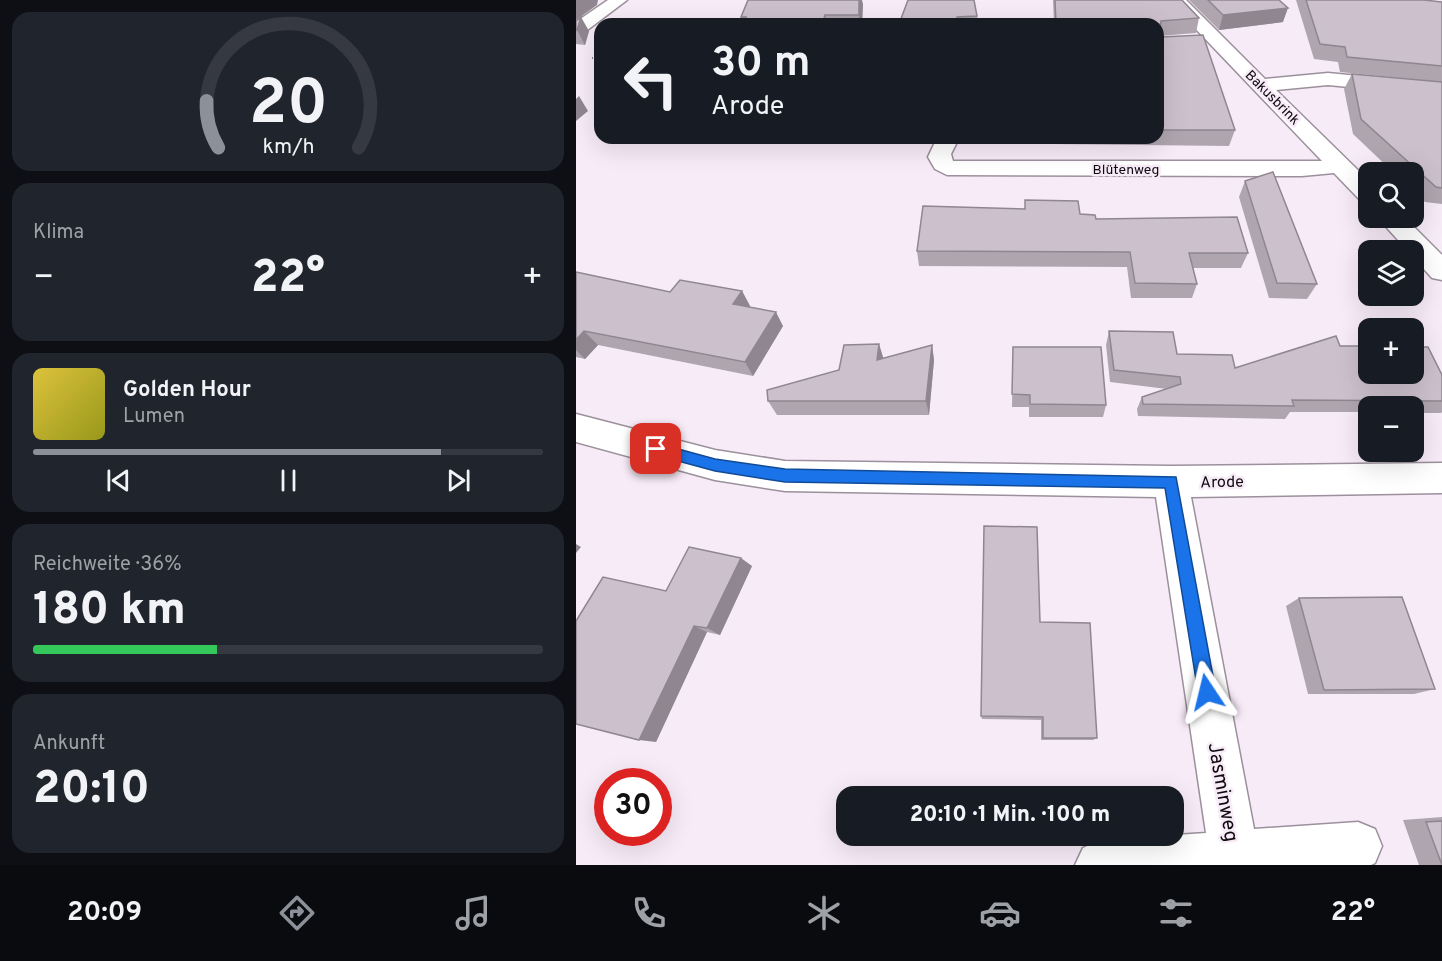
<!DOCTYPE html>
<html lang="de">
<meta charset="utf-8">
<style>
:root{--surface:#171b24;--page:#20242c;--text:#f1f3f6;--muted:#9ea1a6;--line:#363941;--accent:#8c9099}
body{margin:0;font-family:Overpass,sans-serif;background:var(--page);color:var(--text);height:100vh;display:flex;flex-direction:column;font-size:22px;white-space:nowrap}
*{box-sizing:border-box;margin:0}
p{font-size:20px;color:var(--muted)}
.icon{flex:none;width:33px;height:33px;fill:none;stroke:currentColor;stroke-width:2;stroke-linecap:round;stroke-linejoin:round}
.map{position:relative;flex:1;overflow:hidden}
.sheet{display:flex;flex-direction:column;gap:12px;padding:12px;background:#0d0f14;width:576px}
.sheet>*{flex:none}
.banner{position:absolute;left:18px;top:18px;width:570px;height:126px;border-radius:18px;box-shadow:0 6px 24px #0002;background:#171b24;color:var(--text);overflow:hidden}
.controls{position:absolute;left:782px;top:162px;display:grid;gap:12px}
.controls a{display:grid;place-items:center;width:66px;height:66px;border-radius:12px;background:var(--surface);box-shadow:0 6px 24px #0002;font-size:30px}
.speed{position:absolute;left:18px;top:768px;display:flex;gap:12px;font-size:30px;font-weight:700;text-align:center}
.speed>*{display:grid;place-content:center;width:78px;height:78px;border-radius:50%;background:var(--surface);box-shadow:0 6px 24px #0002;line-height:1}
.speed .limit{border:9px solid #d22;background:#fff;color:#111}
.pin{position:absolute;display:grid;place-items:center;width:51px;height:51px;color:#fff;margin:-26px;border-radius:12px;box-shadow:0 3px 9px #0006}
.me{position:absolute;width:66px;margin:-33px;rotate:350deg;stroke-linejoin:round;filter:drop-shadow(0 0 4px #0008)}
.turn{display:flex;align-items:center;gap:21px;height:126px;padding:0 18px;font-size:27px}
.turn .icon{width:78px;height:78px;stroke-width:2.5}
.turn b{display:block;font-size:42px;line-height:51px}
.big{font-size:45px;font-weight:800;line-height:1.1}
.sheet .widget{flex:1;display:flex;flex-direction:column;justify-content:center;gap:9px;min-width:0;padding:0 21px;border-radius:18px;background:var(--page)}
.sheet .dial{align-items:center;gap:0}
.dial svg{height:156px;overflow:visible;fill:none;stroke:var(--line);stroke-width:7;stroke-linecap:round;text-anchor:middle}
.dial text{fill:var(--text);stroke:none}
.song{display:flex;align-items:center;gap:18px}
.cover{width:72px;height:72px;border-radius:9px;background:linear-gradient(135deg,hsl(50 70% 55%),hsl(60 70% 35%))}
.played{height:6px;border-radius:3px;background:linear-gradient(90deg,var(--accent) 80%,var(--line) 80%)}
.keys{display:flex;justify-content:space-around;direction:ltr}
.heat{display:flex;justify-content:space-between;align-items:center;font-size:33px;direction:ltr}
.charge{height:9px;border-radius:4px;background:linear-gradient(90deg,#34c759 36%,var(--line) 0)}
.trip{position:absolute;left:260px;top:786px;width:348px;height:60px;border-radius:18px;background:var(--surface);box-shadow:0 6px 24px #0002;font-weight:800;line-height:60px;text-align:center}
.dock{display:flex;height:96px;justify-content:space-around;align-items:center;background:#090b0e;color:var(--muted)}
.dock .icon{width:42px;height:42px}
.dock .on{color:var(--accent)}
.dock b{font-size:27px;color:var(--text)}
main{display:flex;flex:1;min-height:0}
.map>svg:first-child{display:block}
</style>
<main>
<section class="sheet">
<div class="widget dial"><svg viewBox="0 0 100 80">
<path d="M14 69A42 42 0 1 1 86 69"/>
<path d="M14 69A42 42 0 0 1 8 45" stroke="#8c9099"/>
<text x="50" y="56" font-size="32" font-weight="700">20</text>
<text x="50" y="72" font-size="11">km/h</text>
</svg></div>
<div class="widget"><p>Klima</p>
<div class="heat"><a>−</a><b class="big">22°</b><a>+</a></div>
</div>
<div class="widget">
<div class="song"><i class="cover"></i><div><b>Golden Hour</b><p>Lumen</p></div></div>
<div class="played"></div>
<div class="keys"><svg class="icon" aria-label="previous" viewBox="0 0 24 24"><path d="M18 5L8 12l10 7zM5 5v14"/></svg><svg class="icon" aria-label="pause" viewBox="0 0 24 24"><path d="M8 5v14M16 5v14"/></svg><svg class="icon" aria-label="next" viewBox="0 0 24 24"><path d="M6 5l10 7-10 7zM19 5v14"/></svg></div>
</div>
<div class="widget"><p>Reichweite · 36%</p><b class="big">180 km</b><div class="charge"></div></div>
<div class="widget"><p>Ankunft</p><b class="big">20:10</b></div>
</section>
<div class="map">
<svg width="866" height="865" viewBox="0 0 866 865">
<rect width="100%" height="100%" fill="#f7ebf7"/>
<g fill="none" stroke-linecap="round" stroke-linejoin="round">
<!-- minor casing -->
<g stroke="#9b909b" stroke-width="3">
<path id="minor" d="M32 0H51L6 34 0 35V22Z
M592 0H610L689 79 752 73 866 84V96L752 85 700 90 792 180V201L783 199 758 173 726 176 371 175 359 169 352 157 361 138H383L375 154 377 161H746Z
M802 218H829L866 255V280L856 278 837 257V250H831Z
M0 414 139 450 209 461 595 466 866 463V493L615 497 678 829 782 822 799 829 806 846 799 863 795 865H499L507 848 524 840 630 833 580 497 209 491 139 480 0 442Z"/>
</g>
<!-- path -->
<path stroke="#877e87" stroke-width="2" stroke-dasharray="1 3" stroke-linecap="butt" d="M16 58H24"/>
<!-- minor -->
<use href="#minor" fill="#fff" fill-rule="evenodd"/>
</g>
<!-- wall -->
<path fill="#afa5af" d="M332 0 401 16 402 24H323Z
M477 0H606L623 18 620 33 583 36 659 130 653 146 476 144V138H582V24H478Z
M613 0H703L707 22 643 30Z
M720 0H848L866 2V204L849 202 837 191V172H817L777 134 768 89 776 74 855 81 764 72 762 62 738 59Z
M287 4 286 24H166L167 22 165 17Z
M0 21 13 31 9 45 0 44Z
M669 181 741 284 731 299 693 298 663 197Z
M504 214 520 219 672 253 665 268H617L621 284 616 298H555L551 267 343 266 341 251Z
M0 272 94 292 166 291 174 306 173 307 207 326 177 376 22 345 9 359 0 357Z
M533 331 601 354 659 368 764 346 866 375V412L865 413H837V406H792V412H714L709 419 562 416 561 409 566 397 591 389 534 382 530 345Z
M356 345 358 360 353 415H201L192 401 308 358Z
M437 347 530 405 527 417H453V407H436Z
M176 566 144 635 131 632 80 742 90 591Z
M723 598 859 689 838 694H732L710 606Z
M464 622 521 738 517 740H465V720L406 719 405 716Z
M866 817V865H843L827 820Z"/>
<!-- shaded-wall -->
<path fill="#8f868f" d="M0 0H22L21 5 0 20Z
M283 0H286L287 4 286 24H284L283 15Z
M712 8 707 22 643 30 647 15Z
M249 15 251 24H248L247 22Z
M5 17 13 31 9 45 1 30Z
M3 96 12 111 0 121V99Z
M166 291 174 306 165 319 157 304Z
M200 312 207 326 177 376 169 362Z
M8 331 22 345 9 359 0 350V340Z
M303 344 308 360H301Z
M356 345 358 360 353 415 350 401Z
M0 544 5 547 0 553Z
M165 558 176 566 144 635 131 628Z
M118 626 131 632 80 742 63 740Z"/>
<!-- building -->
<path fill="#ccc0cc" stroke="#8f868f" stroke-width="1.5" d="M172 0H283V15H249L247 22 166 24 170 17H165Z
M332 0H398L401 16 381 17 380 24H323Z
M479 0H606L623 18 585 21 583 35 585 37 627 35 659 130H582V24H480Z
M632 0H703L712 8 647 15Z
M730 0H848L866 2V66L771 57 769 47 744 44Z
M5 17 1 30H0V21Z
M776 74 866 82V188L860 187 785 119Z
M697 172 741 284 701 283 669 181Z
M449 200 502 201 504 214 519 215 520 219 661 217 672 253H613L621 284 559 283 554 252 341 251 347 206 449 209Z
M0 272 94 292 104 280 166 291 157 304 200 312 169 362 8 331 0 340Z
M533 331 597 332 601 354 656 355 659 368 760 336 764 346H792V374H837V347H852L866 375V401L716 400 718 406 567 404 566 397 605 384 604 377 538 370Z
M303 344 301 360 356 345 350 401H192L191 390 263 370 268 345Z
M437 347H525L530 405 454 404V395L436 394Z
M408 526 461 527 464 622 514 623 521 738H467V717L405 716Z
M113 547 165 558 131 628 118 626 63 740 0 724V621L27 577 90 591Z
M826 597 859 689 748 690 723 598Z
M866 821V865L850 822Z"/>
<!-- route -->
<path fill="#1a73e8" stroke="#114b97" stroke-width="1.5" d="M80 443 139 459 209 469 600 477 640 692 637 698 631 700 625 698 622 692 589 488 209 482 139 471 80 455 75 453 73 449 75 445Z"/>
<g text-anchor="middle" stroke-width="5" stroke-linejoin="round" paint-order="stroke">
<!-- far-street labels -->
<g font-size="14" fill="#0e0a0e" stroke="#f7ebf7">
<text transform="translate(697 97) rotate(45)" y="5">Bakusbrink</text>
<text x="550" y="174">Blütenweg</text>
</g>
<!-- street labels -->
<g font-size="16" fill="#0e0a0e" stroke="#f7ebf7">
<text transform="translate(646 481) rotate(-1)" y="6">Arode</text>
</g>
<!-- near-street labels -->
<g font-size="20" fill="#0e0a0e" stroke="#f7ebf7">
<text transform="translate(648 792) rotate(80)" y="7">Jasminweg</text>
</g>
</g>
</svg>
<div class="controls">
<a><svg class="icon" aria-label="search" viewBox="0 0 24 24"><circle cx="10" cy="10" r="6"/><path d="M15 15l6 6"/></svg></a>
<a><svg class="icon" aria-label="layers" viewBox="0 0 24 24"><path d="M12 4l9 5-9 5-9-5zM3 14l9 5 9-5"/></svg></a>
<a>+</a>
<a>−</a>
</div>
<div class="speed"><div class="limit">30</div></div>
<div class="pin" style="left:80px;top:449px;background:#d93025"><svg class="icon" aria-label="arrive" viewBox="0 0 24 24"><path d="M6 21V4h12l-3 4 3 4H6"/></svg></div>
<svg class="me" style="left:631px;top:692px" viewBox="-20 -20 40 40"><path d="M0-17L14 15 0 8-14 15z" fill="#1a73e8" stroke="#fff" stroke-width="4"/></svg>
<div class="trip">20:10 · 1 Min. · 100 m</div>
<div class="banner">
<div class="turn"><svg class="icon" aria-label="left" viewBox="0 0 24 24"><path d="M17 20v-9H6M10 6l-5 5 5 5"/></svg><div><b>30 m</b>Arode</div></div>
</div>
</div>
</main>
<nav class="dock">
<b>20:09</b>
<svg class="icon on" aria-label="directions" viewBox="0 0 24 24"><path d="M12 3l9 9-9 9-9-9zM9 14v-3h6M13 9l2 2-2 2"/></svg>
<svg class="icon" aria-label="music" viewBox="0 0 24 24"><path d="M9 18V5l10-2v13"/><circle cx="6" cy="18" r="3"/><circle cx="16" cy="16" r="3"/></svg>
<svg class="icon" aria-label="phone" viewBox="0 0 24 24"><path d="M5 4h4l2 5-3 2q2 4 5 5l2-3 5 2v4C11 20 4 13 5 4z"/></svg>
<svg class="icon" aria-label="climate" viewBox="0 0 24 24"><path d="M12 3v18M4 7l16 10M4 17L20 7"/></svg>
<svg class="icon" aria-label="car" viewBox="0 0 24 24"><path d="M5 17H2v-5l4-1 3-4h7l3 4 3 1v5h-3M9 17h6M6 11h13"/><circle cx="7" cy="17" r="2"/><circle cx="17" cy="17" r="2"/></svg>
<svg class="icon" aria-label="filters" viewBox="0 0 24 24"><path d="M4 7h16M4 17h16"/><circle cx="9" cy="7" r="2"/><circle cx="15" cy="17" r="2"/></svg>
<b>22°</b>
</nav>
